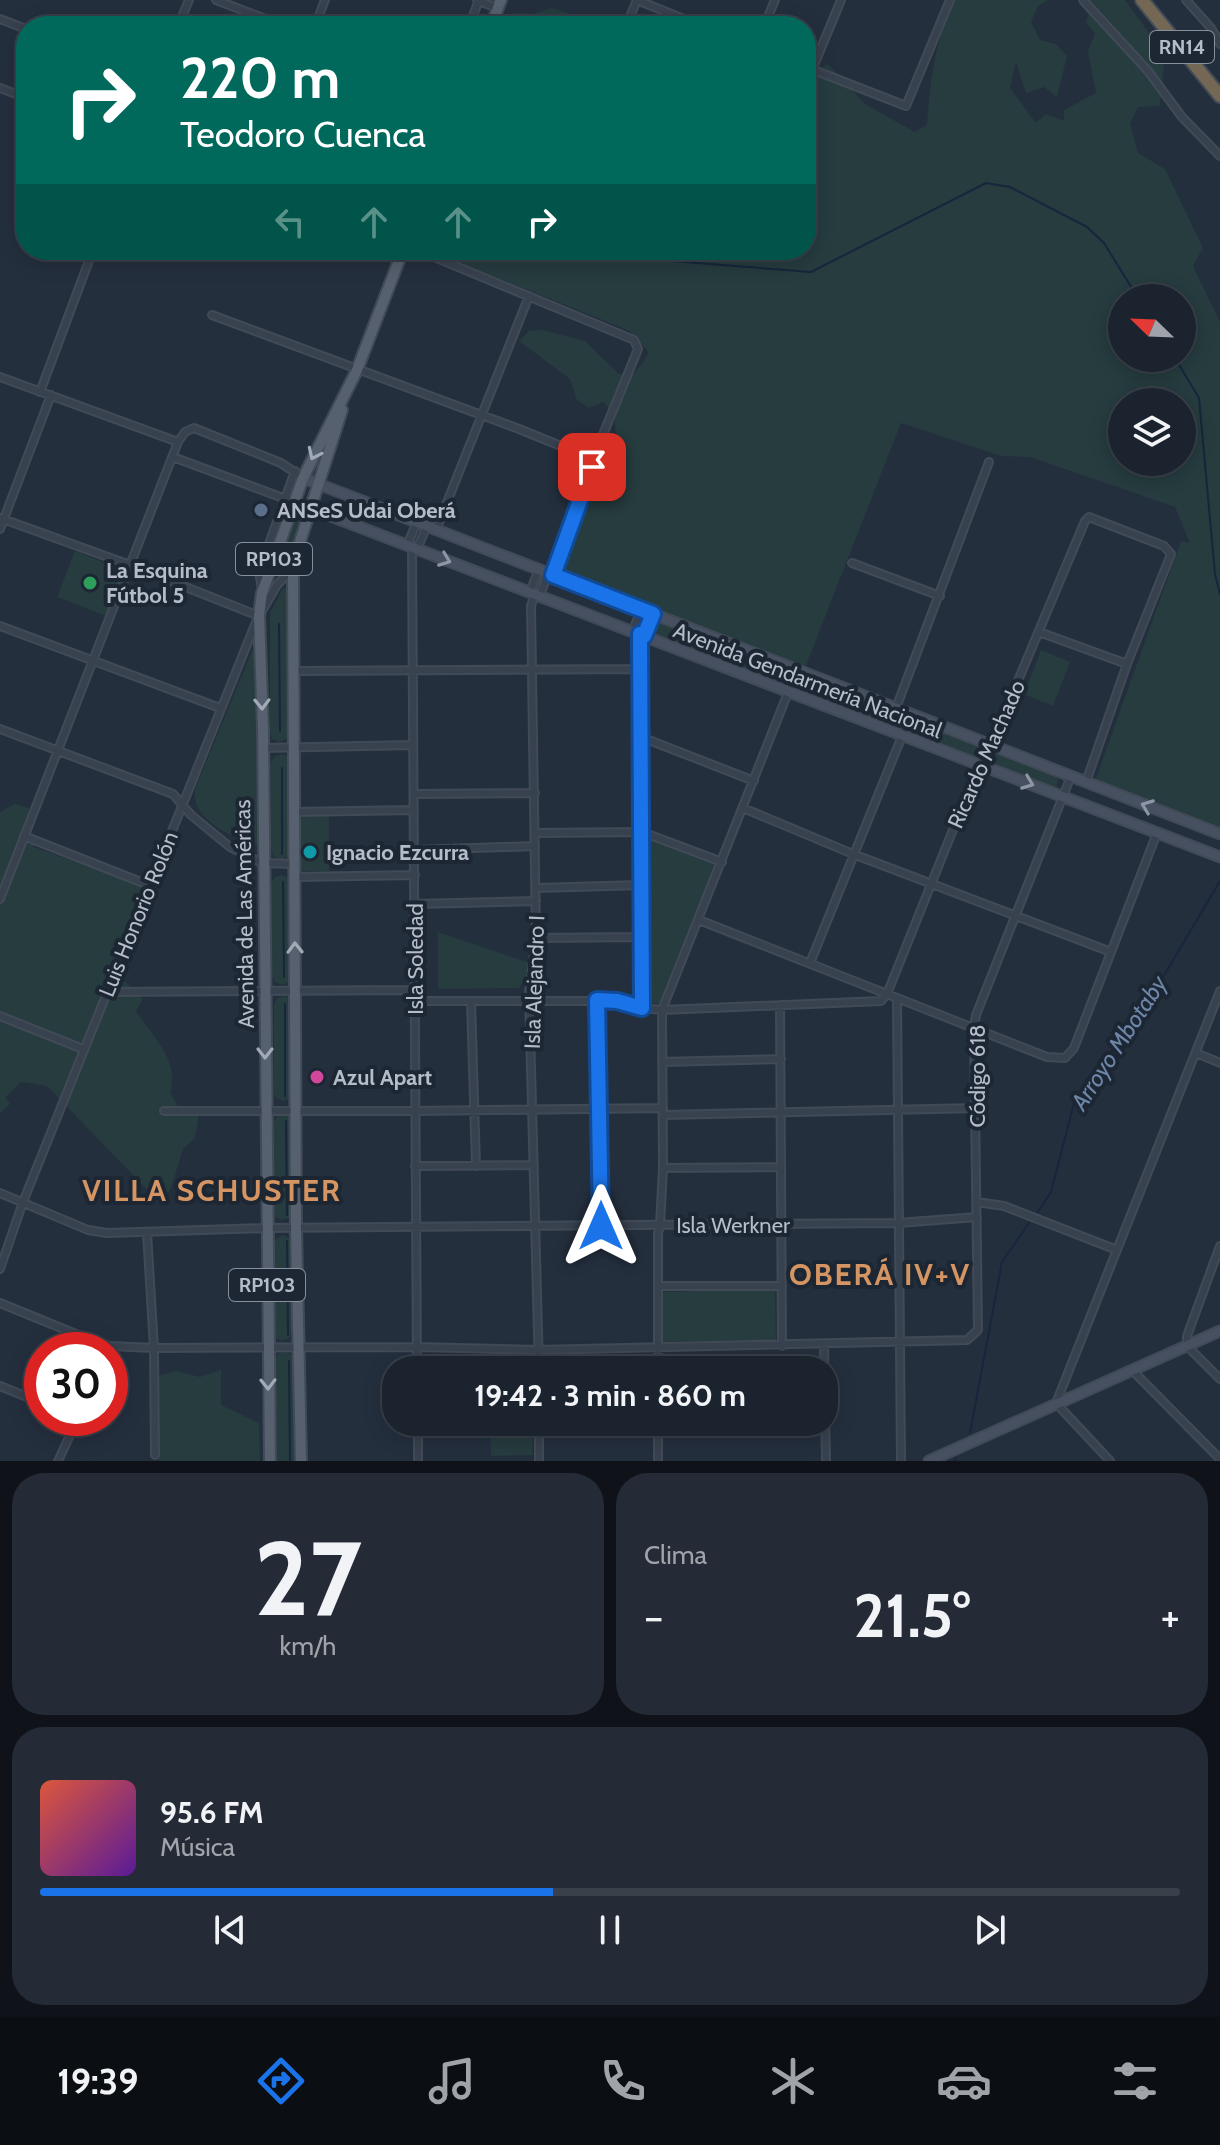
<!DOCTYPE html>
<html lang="es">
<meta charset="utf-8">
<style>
:root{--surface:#1b232e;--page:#242b36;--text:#f1f3f6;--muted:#a0a4aa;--line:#39404a;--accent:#1a73e8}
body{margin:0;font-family:Cabin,sans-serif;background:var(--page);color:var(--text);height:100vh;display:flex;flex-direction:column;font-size:30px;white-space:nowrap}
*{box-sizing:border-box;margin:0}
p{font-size:26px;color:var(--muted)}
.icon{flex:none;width:44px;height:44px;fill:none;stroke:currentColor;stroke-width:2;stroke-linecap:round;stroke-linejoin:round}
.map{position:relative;height:1461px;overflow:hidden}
.side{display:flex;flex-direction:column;gap:12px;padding:12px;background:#0f1319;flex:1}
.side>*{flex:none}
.top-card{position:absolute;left:16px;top:16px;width:800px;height:244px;border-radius:32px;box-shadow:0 4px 20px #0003,0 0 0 2px var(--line);background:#00695c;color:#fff;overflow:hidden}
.needle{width:52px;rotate:293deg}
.fabs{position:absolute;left:1108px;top:284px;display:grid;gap:16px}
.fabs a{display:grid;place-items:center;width:88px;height:88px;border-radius:50%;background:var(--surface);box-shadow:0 4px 20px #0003,0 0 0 2px var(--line);font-size:40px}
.speed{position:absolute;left:24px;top:1332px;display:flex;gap:16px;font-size:40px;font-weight:700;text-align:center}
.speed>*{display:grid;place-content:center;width:104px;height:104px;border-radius:50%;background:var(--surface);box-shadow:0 4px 20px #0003,0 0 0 2px var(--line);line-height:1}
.speed .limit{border:12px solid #d22;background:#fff;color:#111}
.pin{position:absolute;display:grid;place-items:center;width:68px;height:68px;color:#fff;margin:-34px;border-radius:16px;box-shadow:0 4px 12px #0006}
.me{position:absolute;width:88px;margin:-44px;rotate:0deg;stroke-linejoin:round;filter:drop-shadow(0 0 6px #0008)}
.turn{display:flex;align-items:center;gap:28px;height:168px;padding:0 32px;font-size:36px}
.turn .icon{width:104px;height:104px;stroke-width:2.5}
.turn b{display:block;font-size:56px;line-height:68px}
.lanes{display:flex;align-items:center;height:76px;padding:0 32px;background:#0003;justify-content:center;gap:40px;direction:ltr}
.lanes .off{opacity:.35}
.big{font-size:60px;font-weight:800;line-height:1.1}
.side .tile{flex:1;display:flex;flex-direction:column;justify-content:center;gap:12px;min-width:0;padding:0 28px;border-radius:32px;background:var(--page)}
.side .dial{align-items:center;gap:0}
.dial b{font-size:104px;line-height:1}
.song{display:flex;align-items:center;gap:24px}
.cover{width:96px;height:96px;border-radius:12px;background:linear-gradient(135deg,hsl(10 70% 55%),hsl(270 70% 35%))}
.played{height:8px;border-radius:4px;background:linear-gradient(90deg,var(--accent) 45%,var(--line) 45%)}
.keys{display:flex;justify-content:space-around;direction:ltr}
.heat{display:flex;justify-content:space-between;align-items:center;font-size:44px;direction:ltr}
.side .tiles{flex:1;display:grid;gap:12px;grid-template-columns:1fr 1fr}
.tile:last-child{grid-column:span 2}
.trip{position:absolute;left:382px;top:1356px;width:456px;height:80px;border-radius:32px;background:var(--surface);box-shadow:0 4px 20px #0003,0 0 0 2px var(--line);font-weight:800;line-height:80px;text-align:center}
.dock{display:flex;height:128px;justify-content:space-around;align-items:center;background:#0b0e12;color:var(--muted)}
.dock .icon{width:56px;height:56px}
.dock .on{color:var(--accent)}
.dock b{font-size:36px;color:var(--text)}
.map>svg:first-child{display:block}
</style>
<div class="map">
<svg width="1220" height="1461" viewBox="0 0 1220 1461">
<rect width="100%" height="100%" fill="#242f3e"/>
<!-- green -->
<path fill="#263c3f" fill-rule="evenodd" d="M955 0H1048L1038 6 1031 22 1040 40 1056 44 1067 56 1057 97 1044 87 1026 93 1016 62 1010 88 1036 123 1046 114 1064 121V110L1096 93 1088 51 1095 34 1086 22 1090 10 1083 0H1125L1165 55 1160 106 1138 107 1130 124 1138 153 1165 169 1203 248 1193 266 1220 322V827L1095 781 1181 541 1190 543 1175 507 1030 457 1001 456 901 423 805 668 555 577 601 455 616 437 614 413 603 402 589 408 577 400 570 379 519 341 529 331 543 330 585 341 619 374H634L649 353 630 331 428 250H806V84L815 71 828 64 865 104 915 132 927 125C930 85 935 35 955 0ZM1122 298H1182V358H1122ZM1122 402H1182V462H1122Z
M551 8 566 12 579 26H510L516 13 532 14Z
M303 514 291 554 277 580 279 563 296 515Z
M75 551 123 570 106 616 57 597Z
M283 588H288L289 733 286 739 279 742 272 739 270 732V613Z
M663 623 787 671 789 676 787 682 782 684 657 635 653 630 656 624Z
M1041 650 1070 662 1053 706 1024 694Z
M252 651H258V845L254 847C231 834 191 821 195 789Z
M811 681 895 713 898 719 895 725 891 726 806 693 804 688 807 682Z
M922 723 981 747 980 756 974 758 917 735 915 731 918 724Z
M282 754 288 757 290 764V850L287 857 281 860 274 857 271 850V762L275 756Z
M1000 754 1058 778 1057 787 1051 789 995 766 993 762 996 755Z
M15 804 29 808 34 847 149 888 117 974 143 999 136 1011C152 1036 180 1059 170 1092L178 1107 199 1114 195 1138 183 1149 171 1188 160 1203 47 1086 21 1082 5 1098 10 1104 0 1113V812Z
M298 816H329V871H298Z
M653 838 717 863 662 1004 650 1003 648 844Z
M282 875 288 878 290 885 292 976 289 982 282 985 275 982 272 975 271 883 275 877Z
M438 932 532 964 519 988 438 989Z
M284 996 291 999 293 1092 290 1099 283 1101 276 1098 274 1092V1004L277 998Z
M283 1115 290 1118 292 1125V1211L289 1218 282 1220 276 1217 273 1211V1123L277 1117Z
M283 1235 290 1239 292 1246V1332L289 1338 282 1341 276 1338 273 1331V1244L277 1238Z
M775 1289 776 1340 663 1342 662 1292Z
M285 1352 292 1355 294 1362 296 1461H277L275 1360 278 1354Z
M530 1352 531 1370H488V1353Z
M221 1370V1405L259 1423 260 1461H158V1376L176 1371 200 1377Z
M490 1422H532L533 1455 491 1456Z"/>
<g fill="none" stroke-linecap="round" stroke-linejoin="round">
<!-- stream -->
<path stroke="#17263c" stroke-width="2" d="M659 260 811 272 986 183 1010 187 1087 227 1104 243 1138 298
M1175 358 1199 398 1215 574 1220 594
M279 624 280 731
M282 854V768
M283 882 284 977
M285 1004V1096
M286 1121 287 1215
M1037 1213 1051 1192 1074 1103 1150 999 1220 881
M287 1241 288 1335
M289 1361 290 1461
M970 1433 1002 1262 1029 1223
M955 1461 956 1459"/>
<!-- street casing -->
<g stroke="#414a57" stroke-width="10">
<path id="street" d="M216 0 284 26
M477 0 497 8
M637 0 701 26
M1083 0 1148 71 1182 117 1220 156
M1186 0 1211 28 1220 44
M0 19 26 29
M178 26 189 0
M315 26 325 0
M469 26 479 0
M626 26 637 0
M764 26 775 0
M806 67 906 106 950 0
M812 70 841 0
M0 88 26 98
M417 250 634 340 638 349 593 459
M212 315 519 429 593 459 553 575
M0 377 178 442
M40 392 93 250
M173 457 294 502
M0 518 130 565 259 616
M0 529 51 395
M436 530 529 296
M407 545 417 522
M412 547 417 1370
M417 549 427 526
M852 563 940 596
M262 589 259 572 295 471
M530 592 539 569
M535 594 531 606 536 938 529 992 539 1370
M540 596 548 573
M263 609 277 585 293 568
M0 626 220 708
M632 632 642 609
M1039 632 1127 664
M640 634 642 1008
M644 636 653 614
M294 671 641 669
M896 708 989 462
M0 729 173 794 191 815 230 847 262 863 294 864
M641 737 754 781
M263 748 413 745
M414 794 535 793
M743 808 853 854 1111 952
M294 812 414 810
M536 833 642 832 722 862
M24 836 151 886
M414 850 535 846
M295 877 415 875
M536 888 642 885
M0 899 178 442 185 432 194 428 281 463 303 478
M415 904 536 901
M699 920 1047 1057 1065 1058 1074 1048 1157 833
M536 938 643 937
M810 963 911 714
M107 992 415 990
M897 998 901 1461
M597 1000 601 1226
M415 1001H617L642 1008 662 1010 881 1001 887 994 979 765 991 745 1085 521 1089 517 1164 546 1171 554 1127 664 1086 782
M471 1001 476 1166
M780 1005 782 1346
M0 1016 83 1049
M1196 1053 1220 1063
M662 1062 781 1059
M164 1111H415L663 1108
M663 1115 977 1108
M415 1166 534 1165
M663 1168 781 1167
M0 1193 88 1230 107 1233 267 1228 898 1223 977 1217
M977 1202 1004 1206 1117 1250
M147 1233 154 1348 155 1455
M1220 1246 1187 1336V1346L1220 1379
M0 1269 23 1202 256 622
M658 1286H782
M0 1303 93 1341 110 1346 154 1348 417 1347 538 1350 967 1340 978 1330 974 1028 976 1015 1071 776
M824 1345 826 1461
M658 1370V1233L660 1225 663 1168 662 1010 797 670
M1132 1370 1220 1459
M0 1386 42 1403
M418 1422V1461
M539 1422V1461
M658 1422V1461
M58 1461 78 1418
M1110 1461 1056 1403 1220 991"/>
</g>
<!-- secondary casing -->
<g stroke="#414a57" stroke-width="13">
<path id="secondary" d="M303 478 1220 834
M294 502 1220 857
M929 1461 1220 1331"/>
</g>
<!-- primary casing -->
<g stroke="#414a57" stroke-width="14">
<path id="primary" d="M491 26 501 0
M270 1461 263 728 259 616 262 593 303 478 357 370 403 250
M301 1461 296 1228 293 577 299 545 342 410"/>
</g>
<!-- highway casing -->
<g stroke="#434c59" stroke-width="16">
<path id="highway" d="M1142 0 1220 96"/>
</g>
<!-- street -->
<use href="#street" stroke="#38414e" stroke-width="6"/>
<!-- secondary -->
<use href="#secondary" stroke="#465061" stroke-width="9"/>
<!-- primary -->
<use href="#primary" stroke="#56606e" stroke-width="10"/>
<!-- highway -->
<use href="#highway" stroke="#746855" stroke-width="12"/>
</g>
<!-- one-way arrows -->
<defs><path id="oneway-chevron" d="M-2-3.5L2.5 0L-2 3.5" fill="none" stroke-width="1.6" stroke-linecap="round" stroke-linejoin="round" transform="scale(2)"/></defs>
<g stroke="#a1aab7">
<use href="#oneway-chevron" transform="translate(314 454) rotate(115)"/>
<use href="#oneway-chevron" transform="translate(262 704) rotate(89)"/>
<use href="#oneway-chevron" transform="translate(295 948) rotate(-91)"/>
<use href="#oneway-chevron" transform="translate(265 1053) rotate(90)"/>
<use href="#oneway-chevron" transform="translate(268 1384) rotate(89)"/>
</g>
<g stroke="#8e96a5">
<use href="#oneway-chevron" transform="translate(445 560) rotate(21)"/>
<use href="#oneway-chevron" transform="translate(1028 783) rotate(21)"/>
<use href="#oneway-chevron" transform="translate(1147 806) rotate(-159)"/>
</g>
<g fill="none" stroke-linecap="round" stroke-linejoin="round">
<!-- route casing -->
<g stroke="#114b97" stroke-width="20">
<path id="route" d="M592 467 553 575 653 614 644 636 640 634 642 1008 617 1001 597 1000 601 1226"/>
</g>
<!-- route -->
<use href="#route" stroke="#1a73e8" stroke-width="14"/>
</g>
<!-- markers -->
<circle fill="#5c6f8a" stroke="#1d2633" stroke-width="3" cx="261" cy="510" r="8"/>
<circle fill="#2e9e5b" stroke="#1d2633" stroke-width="3" cx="90" cy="583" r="8"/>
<circle fill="#0f9aa8" stroke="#1d2633" stroke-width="3" cx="310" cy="852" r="8"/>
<circle fill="#d1479c" stroke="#1d2633" stroke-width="3" cx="317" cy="1077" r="8"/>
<g text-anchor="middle" stroke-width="8" stroke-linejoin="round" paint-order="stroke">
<!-- shield labels -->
<g fill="#1d2633" stroke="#878f9c" stroke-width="2">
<rect x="1150" y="31" width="64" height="32" rx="6"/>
<rect x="236" y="543" width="76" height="32" rx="6"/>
<rect x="229" y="1269" width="76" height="32" rx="6"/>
</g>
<g font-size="20" font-weight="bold" fill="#b4bcc9">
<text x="1182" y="54">RN14</text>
<text x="274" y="566">RP103</text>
<text x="267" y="1292">RP103</text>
</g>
<!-- poi labels -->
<g font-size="22" font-weight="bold" fill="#b4bcc9" stroke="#1d2633" text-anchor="start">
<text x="277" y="518">ANSeS Udai Oberá</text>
<text x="106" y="578">La Esquina<tspan x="106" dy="25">Fútbol 5</tspan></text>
<text x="326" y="860">Ignacio Ezcurra</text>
<text x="333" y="1085">Azul Apart</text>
</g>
<!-- street labels -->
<g font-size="22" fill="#b4bcc9" stroke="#1d2633">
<text transform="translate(808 680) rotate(21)" y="8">Avenida Gendarmería Nacional</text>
<text transform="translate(986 754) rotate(-66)" y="8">Ricardo Machado</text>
<text transform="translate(138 914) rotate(-68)" y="8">Luis Honorio Rolón</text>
<text transform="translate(244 914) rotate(-91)" y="8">Avenida de Las Américas</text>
<text transform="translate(415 959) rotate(-90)" y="8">Isla Soledad</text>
<text transform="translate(534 982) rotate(-88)" y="8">Isla Alejandro I</text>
<text transform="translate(977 1076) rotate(-90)" y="8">Código 618</text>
<text x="733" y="1233">Isla Werkner</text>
</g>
<!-- water labels -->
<g font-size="24" font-style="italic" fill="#6d86a8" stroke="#1d2633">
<text transform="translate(1119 1043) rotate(-57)" y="8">Arroyo Mbotaby</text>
</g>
<!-- district labels -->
<g font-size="30" font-weight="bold" letter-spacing="2" fill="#d59563" stroke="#1d2633">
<text x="212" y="1201">VILLA SCHUSTER</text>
<text x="880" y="1285">OBERÁ IV+V</text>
</g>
</g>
</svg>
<div class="fabs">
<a><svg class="needle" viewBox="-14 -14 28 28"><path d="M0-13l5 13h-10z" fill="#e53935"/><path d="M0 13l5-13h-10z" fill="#a0a4aa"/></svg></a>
<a><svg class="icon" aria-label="layers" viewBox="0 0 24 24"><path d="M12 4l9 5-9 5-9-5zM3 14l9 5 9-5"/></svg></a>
</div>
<div class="speed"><div class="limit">30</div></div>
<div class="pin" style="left:592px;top:467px;background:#d93025"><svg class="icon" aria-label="arrive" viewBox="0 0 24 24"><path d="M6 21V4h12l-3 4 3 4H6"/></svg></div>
<svg class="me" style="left:601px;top:1226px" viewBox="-20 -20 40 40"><path d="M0-17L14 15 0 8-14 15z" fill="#1a73e8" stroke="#fff" stroke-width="4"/></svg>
<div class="trip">19:42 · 3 min · 860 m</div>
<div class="top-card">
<div class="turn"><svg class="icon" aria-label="right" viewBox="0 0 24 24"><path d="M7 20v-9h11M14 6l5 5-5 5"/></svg><div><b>220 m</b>Teodoro Cuenca</div></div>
<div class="lanes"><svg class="icon off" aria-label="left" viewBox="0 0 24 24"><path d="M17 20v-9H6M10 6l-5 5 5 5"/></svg><svg class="icon off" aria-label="ahead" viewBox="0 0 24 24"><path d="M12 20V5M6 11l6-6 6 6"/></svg><svg class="icon off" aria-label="ahead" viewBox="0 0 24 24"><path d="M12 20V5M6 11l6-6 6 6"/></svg><svg class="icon" aria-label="right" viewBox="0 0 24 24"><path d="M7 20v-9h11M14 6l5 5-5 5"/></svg></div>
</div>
</div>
<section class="side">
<div class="tiles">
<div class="tile dial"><b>27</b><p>km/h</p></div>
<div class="tile"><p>Clima</p>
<div class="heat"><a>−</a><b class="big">21.5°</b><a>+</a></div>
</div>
<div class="tile">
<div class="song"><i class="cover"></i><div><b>95.6 FM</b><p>Música</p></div></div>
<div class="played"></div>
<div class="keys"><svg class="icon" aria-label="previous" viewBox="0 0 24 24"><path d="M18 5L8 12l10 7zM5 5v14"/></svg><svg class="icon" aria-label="pause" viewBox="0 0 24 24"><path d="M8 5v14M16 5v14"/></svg><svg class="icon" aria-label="next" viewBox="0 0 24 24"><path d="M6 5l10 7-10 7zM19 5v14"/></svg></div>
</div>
</div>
</section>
<nav class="dock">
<b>19:39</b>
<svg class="icon on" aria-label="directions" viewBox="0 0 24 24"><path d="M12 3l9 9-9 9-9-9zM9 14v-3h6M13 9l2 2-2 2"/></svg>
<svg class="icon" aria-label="music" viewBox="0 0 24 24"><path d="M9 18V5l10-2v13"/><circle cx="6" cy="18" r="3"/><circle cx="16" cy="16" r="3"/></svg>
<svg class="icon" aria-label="phone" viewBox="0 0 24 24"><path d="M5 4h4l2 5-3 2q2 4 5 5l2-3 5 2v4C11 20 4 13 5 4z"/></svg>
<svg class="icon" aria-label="climate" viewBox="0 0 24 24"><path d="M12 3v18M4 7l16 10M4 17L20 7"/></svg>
<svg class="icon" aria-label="car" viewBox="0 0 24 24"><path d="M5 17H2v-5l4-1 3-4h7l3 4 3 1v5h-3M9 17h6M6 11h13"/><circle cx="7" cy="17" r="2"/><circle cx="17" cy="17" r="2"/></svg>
<svg class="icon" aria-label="filters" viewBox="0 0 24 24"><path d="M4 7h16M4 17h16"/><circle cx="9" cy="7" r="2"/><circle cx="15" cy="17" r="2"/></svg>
</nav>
